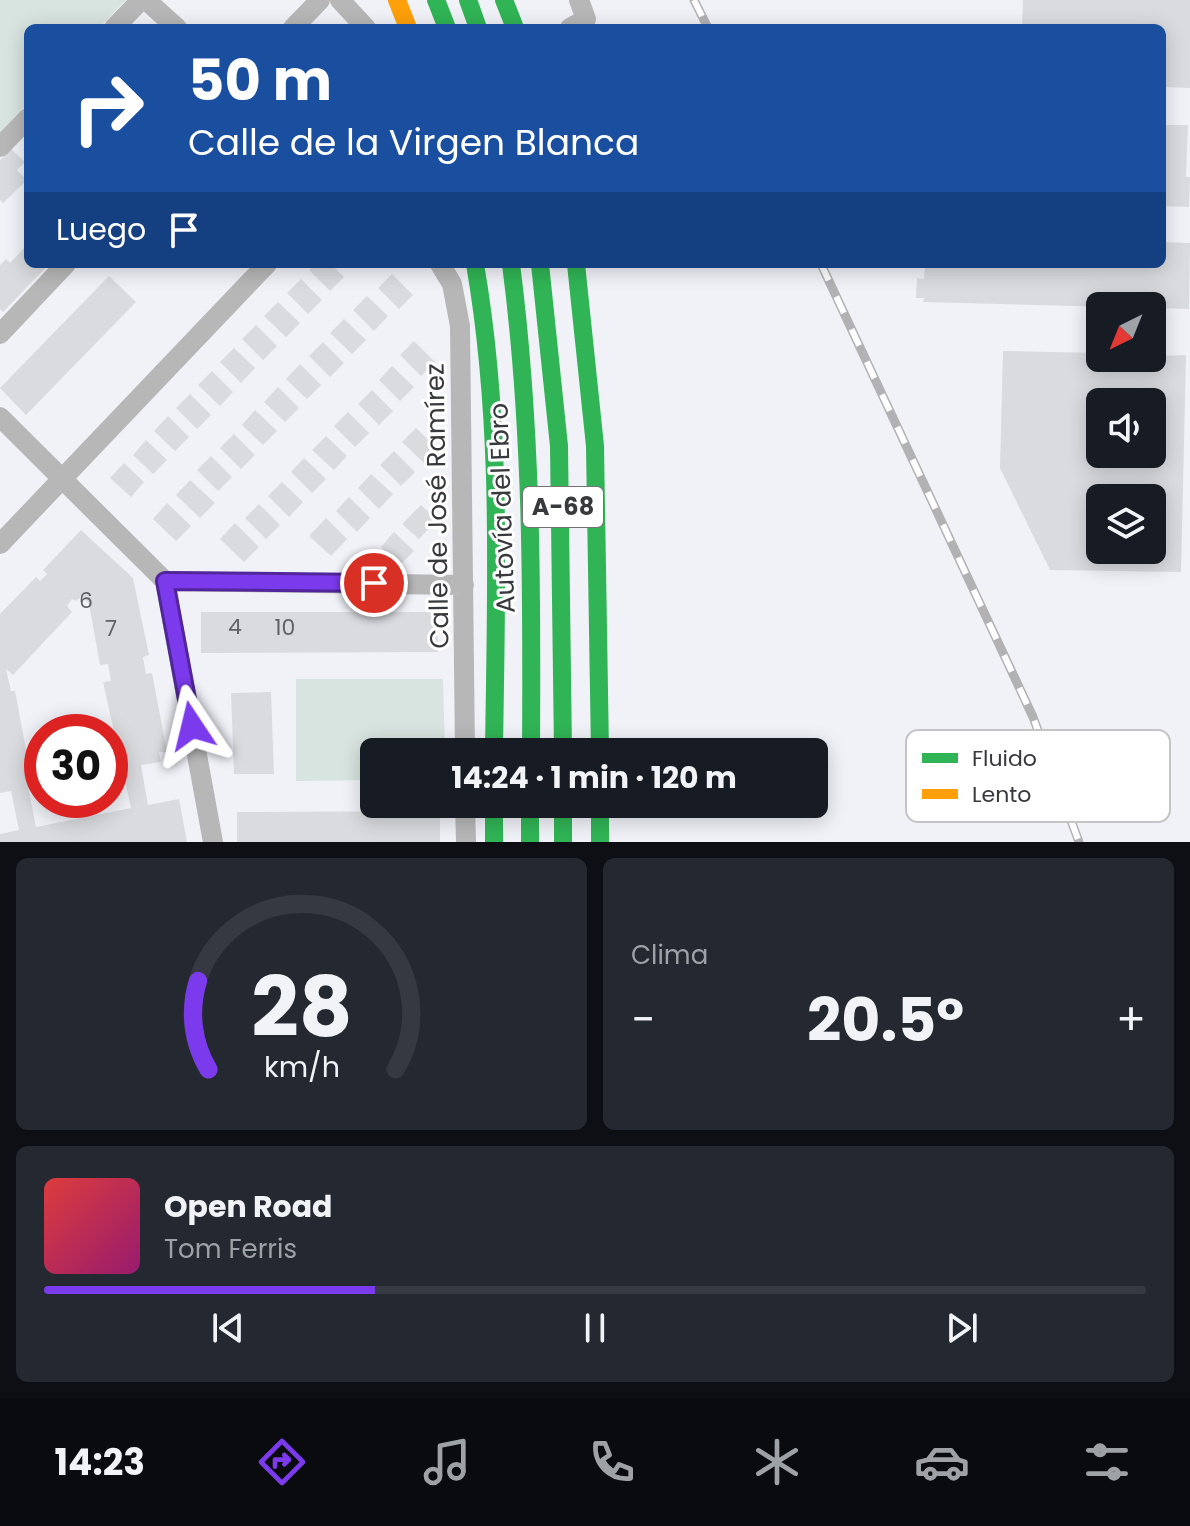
<!DOCTYPE html>
<html lang="es">
<meta charset="utf-8">
<style>
:root{--surface:#171b24;--page:#242831;--text:#f1f3f6;--muted:#9ea1a6;--line:#363941;--accent:#7c3aed}
body{margin:0;font-family:Poppins,sans-serif;background:var(--page);color:var(--text);height:100vh;display:flex;flex-direction:column;font-size:30px;white-space:nowrap}
*{box-sizing:border-box;margin:0}
p{font-size:26px;color:var(--muted)}
.icon{flex:none;width:44px;height:44px;fill:none;stroke:currentColor;stroke-width:2;stroke-linecap:round;stroke-linejoin:round}
.map{position:relative;height:842px;overflow:hidden}
.sheet{display:flex;flex-direction:column;gap:16px;padding:16px;background:#0d0f14;flex:1}
.sheet>*{flex:none}
.guide{position:absolute;left:24px;top:24px;width:1142px;height:244px;border-radius:12px;box-shadow:0 4px 20px #0003;background:#1a4fa0;color:#fff;overflow:hidden}
.needle{width:52px;rotate:223deg}
.buttons{position:absolute;left:1086px;top:292px;display:grid;gap:16px}
.buttons a{display:grid;place-items:center;width:80px;height:80px;border-radius:12px;background:var(--surface);box-shadow:0 4px 20px #0003;font-size:40px}
.speed{position:absolute;left:24px;top:714px;display:flex;gap:16px;font-size:40px;font-weight:700;text-align:center}
.speed>*{display:grid;place-content:center;width:104px;height:104px;border-radius:50%;background:var(--surface);box-shadow:0 4px 20px #0003;line-height:1}
.speed .limit{border:12px solid #d22;background:#fff;color:#111}
.pin{position:absolute;display:grid;place-items:center;width:68px;height:68px;color:#fff;margin:-34px;border:4px solid #fff;border-radius:50%;box-shadow:0 2px 8px #0007}
.me{position:absolute;width:88px;margin:-44px;rotate:350deg;stroke-linejoin:round;filter:drop-shadow(0 0 6px #0008)}
.turn{display:flex;align-items:center;gap:28px;height:168px;padding:0 32px;font-size:36px}
.turn .icon{width:104px;height:104px;stroke-width:2.5}
.turn b{display:block;font-size:56px;line-height:68px}
.then{display:flex;align-items:center;height:76px;padding:0 32px;background:#0003;gap:16px;font-size:30px}
.big{font-size:60px;font-weight:700;line-height:1.1}
.sheet .widget{flex:1;display:flex;flex-direction:column;justify-content:center;gap:12px;min-width:0;padding:0 28px;border-radius:12px;background:var(--page)}
.sheet .dial{align-items:center;gap:0}
.dial svg{height:208px;overflow:visible;fill:none;stroke:var(--line);stroke-width:7;stroke-linecap:round;text-anchor:middle}
.dial text{fill:var(--text);stroke:none}
.song{display:flex;align-items:center;gap:24px}
.cover{width:96px;height:96px;border-radius:12px;background:linear-gradient(135deg,hsl(0 70% 55%),hsl(320 70% 35%))}
.played{height:8px;border-radius:4px;background:linear-gradient(90deg,var(--accent) 30%,var(--line) 30%)}
.keys{display:flex;justify-content:space-around;direction:ltr}
.heat{display:flex;justify-content:space-between;align-items:center;font-size:44px;direction:ltr}
.sheet .tiles{flex:1;display:grid;gap:16px;grid-template-columns:1fr 1fr}
.widget:last-child{grid-column:span 2}
.trip{position:absolute;left:360px;top:738px;width:468px;height:80px;border-radius:12px;background:var(--surface);box-shadow:0 4px 20px #0003;font-weight:700;line-height:80px;text-align:center}
.tab-bar{display:flex;height:128px;justify-content:space-around;align-items:center;background:#090b0e;color:var(--muted)}
.tab-bar .icon{width:56px;height:56px}
.tab-bar .selected{color:var(--accent)}
.tab-bar b{font-size:36px;color:var(--text)}
.map>svg:first-child{display:block}
</style>
<div class="map">
<svg width="1190" height="842" viewBox="0 0 1190 842">
<rect width="100%" height="100%" fill="#f0f2f8"/>
<!-- green -->
<path fill="#d8e4df" d="M0 0H126L99 28H28V103L0 133Z
M296 679H443L445 752H374V780L296 781Z"/>
<!-- building -->
<path fill="#d9dbdf" fill-rule="evenodd" d="M1023 0H1190V88L1165 87 1162 28H1022Z
M1162 125H1188L1186 177H1190L1189 207 1162 206Z
M11 149 25 162 17 170 27 180 3 203 0 200V160Z
M1162 242 1190 243 1189 309 923 302 924 298H916L917 278 924 279 925 264H1162Z
M28 244V264H49L3 312 0 309V265L6 259 10 263Z
M315 264H331L344 277 330 291 309 270Z
M392 274 413 295 399 309 378 288Z
M109 276 136 302 26 415 0 388Z
M301 279 322 300 308 314 287 293Z
M367 296 388 316 374 331 353 310Z
M278 302 300 323 286 337 264 316Z
M344 319 366 340 352 354 330 333Z
M256 325 277 346 263 360 242 339Z
M414 341 435 362 421 376 400 355Z
M323 342 344 363 330 377 309 356Z
M234 348 255 368 241 383 220 362Z
M1003 351 1100 353V358L1186 355 1181 572 1050 570 1000 468ZM1100 402H1152V454H1100ZM1100 498H1152V550H1100Z
M300 364 321 385 307 399 286 379Z
M392 366 414 387 400 401 379 380Z
M212 371 233 392 220 406 198 385Z
M278 387 299 408 285 422 264 402Z
M372 390 393 411 379 425 358 404Z
M190 394 211 415 197 429 176 408Z
M255 410 277 431 263 445 242 425Z
M348 412 369 433 355 447 334 426Z
M168 416 189 437 175 451 154 431Z
M416 428 437 448 424 463 402 442Z
M234 434 255 455 241 469 220 448Z
M326 436 347 456 334 470 312 450Z
M146 440 167 460 153 474 133 455Z
M394 451 415 472 401 486 380 465Z
M211 456 232 477 218 491 197 470Z
M304 458 326 479 312 493 291 472Z
M124 463 144 482 131 497 110 478Z
M371 474 393 494 379 509 358 488Z
M190 480 215 503 200 518 176 495Z
M282 482 303 502 289 517 268 496Z
M349 497 370 518 357 532 336 511Z
M167 503 191 526 176 541 153 519Z
M259 504 280 525 266 539 245 518Z
M421 505 437 520 419 539 402 524Z
M326 518 347 539 331 556 309 536Z
M235 523 259 547 244 562 220 539Z
M81 530 133 578 149 655 143 657 146 674 152 673 167 752H159L161 762 141 765 148 805 179 799 187 842H0V834L19 830 11 791 0 793V614L36 577 40 581 47 574 43 570ZM82 596 89 604 100 665 108 664 111 681 103 682 131 808 36 827 28 787 33 786 15 691H11L6 669 13 675 72 612 67 606 72 599 76 601Z
M394 532 414 551 400 565 381 547Z
M201 612H437L438 652 201 653Z
M271 692 274 774H234L231 693Z
M440 811V842H237V812Z"/>
<g fill="none" stroke-linecap="round" stroke-linejoin="round">
<!-- street -->
<path stroke="#b8b7b7" stroke-width="20" d="M146 0 177 28
M340 0 366 28
M114 28 141 0
M293 28 320 0
M570 28 586 19 579 0
M0 147 28 118
M440 264 452 284 460 326 465 752
M0 334 66 264
M0 417 165 581 213 842
M0 544 267 264
M165 581 464 585
M465 804 466 842"/>
<!-- fast -->
<path stroke="#30b455" stroke-width="18" d="M436 0 447 28
M468 0 478 28
M504 0 515 28
M475 264C503 426 496 588 494 752
M511 264C532 426 532 588 531 752
M540 264 559 446 563 752
M576 264 595 446 600 752
M494 804V842
M530 804V842
M563 804V842
M600 804V842"/>
<!-- slow -->
<path stroke="#ff9f0a" stroke-width="18" d="M397 0 408 28"/>
<!-- rail casing -->
<g stroke="#b2b2b4" stroke-width="9">
<path id="rail" d="M694 0 708 28
M821 264 1033 717 1079 842"/>
</g>
<!-- rail -->
<use href="#rail" stroke="#fff" stroke-width="6" stroke-dasharray="18" stroke-linecap="butt"/>
</g>
<g fill="none" stroke-linecap="round" stroke-linejoin="round">
<!-- route casing -->
<g stroke="#51269a" stroke-width="20">
<path id="route" d="M192 726 165 581 374 583"/>
</g>
<!-- route -->
<use href="#route" stroke="#7c3aed" stroke-width="14"/>
</g>
<g text-anchor="middle" stroke-width="6" stroke-linejoin="round" paint-order="stroke">
<!-- number labels -->
<g font-size="22" fill="#616266">
<text x="86" y="608">6</text>
<text x="235" y="634">4</text>
<text x="285" y="635">10</text>
<text x="111" y="636">7</text>
</g>
<!-- shield labels -->
<rect fill="#fff" stroke="#747477" stroke-width="2" x="523" y="487" width="80" height="40" rx="6"/>
<g font-size="24" font-weight="bold" fill="#38393d">
<text x="563" y="515">A-68</text>
</g>
<!-- street labels -->
<g font-size="26" fill="#38393d" stroke="#fff">
<text transform="translate(437 506) rotate(-91)" y="9">Calle de José Ramírez</text>
<text transform="translate(502 508) rotate(-92)" y="9">Autovía del Ebro</text>
</g>
</g>
<!-- legend -->
<rect x="906" y="730" width="264" height="92" rx="12" fill="#fff" stroke="#c3c4c5" stroke-width="2"/>
<rect x="922" y="753" width="36" height="10" fill="#30b455"/>
<rect x="922" y="789" width="36" height="10" fill="#ff9f0a"/>
<g font-size="22" fill="#38393d">
<text x="972" y="766">Fluido</text>
<text x="972" y="802">Lento</text>
</g>
</svg>
<div class="buttons">
<a><svg class="needle" viewBox="-14 -14 28 28"><path d="M0-13l5 13h-10z" fill="#e53935"/><path d="M0 13l5-13h-10z" fill="#9ea1a6"/></svg></a>
<a><svg class="icon" aria-label="sound" viewBox="0 0 24 24"><path d="M4 9h4l5-4v14l-5-4H4zM17 9q2 3 0 6"/></svg></a>
<a><svg class="icon" aria-label="layers" viewBox="0 0 24 24"><path d="M12 4l9 5-9 5-9-5zM3 14l9 5 9-5"/></svg></a>
</div>
<div class="speed"><div class="limit">30</div></div>
<div class="pin" style="left:374px;top:583px;background:#d93025"><svg class="icon" aria-label="arrive" viewBox="0 0 24 24"><path d="M6 21V4h12l-3 4 3 4H6"/></svg></div>
<svg class="me" style="left:192px;top:726px" viewBox="-20 -20 40 40"><path d="M0-17L14 15 0 8-14 15z" fill="#7c3aed" stroke="#fff" stroke-width="4"/></svg>
<div class="trip">14:24 · 1 min · 120 m</div>
<div class="guide">
<div class="turn"><svg class="icon" aria-label="right" viewBox="0 0 24 24"><path d="M7 20v-9h11M14 6l5 5-5 5"/></svg><div><b>50 m</b>Calle de la Virgen Blanca</div></div>
<div class="then">Luego<svg class="icon" aria-label="arrive" viewBox="0 0 24 24"><path d="M6 21V4h12l-3 4 3 4H6"/></svg></div>
</div>
</div>
<section class="sheet">
<div class="tiles">
<div class="widget dial"><svg viewBox="0 0 100 80">
<path d="M14 69A42 42 0 1 1 86 69"/>
<path d="M14 69A42 42 0 0 1 10 35" stroke="#7c3aed"/>
<text x="50" y="56" font-size="32" font-weight="700">28</text>
<text x="50" y="72" font-size="11">km/h</text>
</svg></div>
<div class="widget"><p>Clima</p>
<div class="heat"><a>−</a><b class="big">20.5°</b><a>+</a></div>
</div>
<div class="widget">
<div class="song"><i class="cover"></i><div><b>Open Road</b><p>Tom Ferris</p></div></div>
<div class="played"></div>
<div class="keys"><svg class="icon" aria-label="previous" viewBox="0 0 24 24"><path d="M18 5L8 12l10 7zM5 5v14"/></svg><svg class="icon" aria-label="pause" viewBox="0 0 24 24"><path d="M8 5v14M16 5v14"/></svg><svg class="icon" aria-label="next" viewBox="0 0 24 24"><path d="M6 5l10 7-10 7zM19 5v14"/></svg></div>
</div>
</div>
</section>
<nav class="tab-bar">
<b>14:23</b>
<svg class="icon selected" aria-label="directions" viewBox="0 0 24 24"><path d="M12 3l9 9-9 9-9-9zM9 14v-3h6M13 9l2 2-2 2"/></svg>
<svg class="icon" aria-label="music" viewBox="0 0 24 24"><path d="M9 18V5l10-2v13"/><circle cx="6" cy="18" r="3"/><circle cx="16" cy="16" r="3"/></svg>
<svg class="icon" aria-label="phone" viewBox="0 0 24 24"><path d="M5 4h4l2 5-3 2q2 4 5 5l2-3 5 2v4C11 20 4 13 5 4z"/></svg>
<svg class="icon" aria-label="climate" viewBox="0 0 24 24"><path d="M12 3v18M4 7l16 10M4 17L20 7"/></svg>
<svg class="icon" aria-label="car" viewBox="0 0 24 24"><path d="M5 17H2v-5l4-1 3-4h7l3 4 3 1v5h-3M9 17h6M6 11h13"/><circle cx="7" cy="17" r="2"/><circle cx="17" cy="17" r="2"/></svg>
<svg class="icon" aria-label="filters" viewBox="0 0 24 24"><path d="M4 7h16M4 17h16"/><circle cx="9" cy="7" r="2"/><circle cx="15" cy="17" r="2"/></svg>
</nav>
